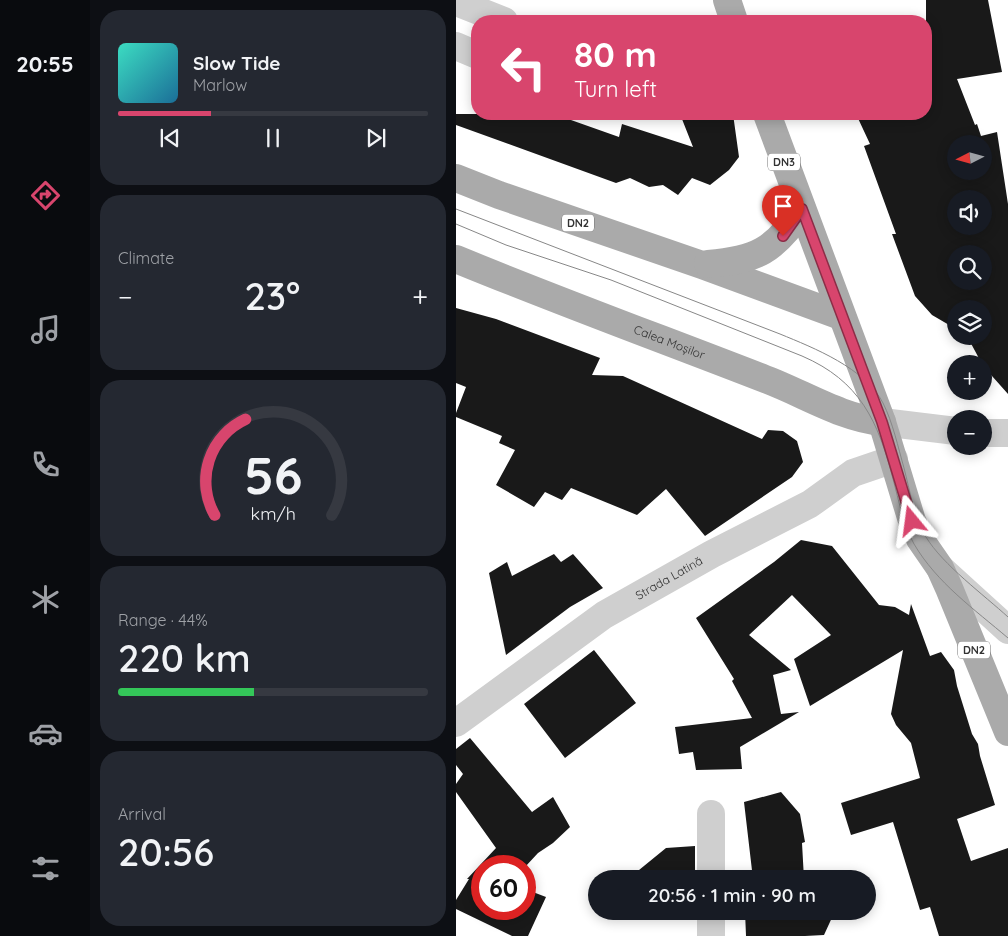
<!DOCTYPE html>
<meta charset="utf-8">
<style>
:root{--surface:#171b24;--page:#242831;--text:#f1f3f6;--muted:#9ea1a6;--line:#363941;--accent:#d8456d}
body{margin:0;font-family:Quicksand,sans-serif;background:var(--page);color:var(--text);height:100vh;display:flex;flex-direction:column;font-size:19px;white-space:nowrap}
*{box-sizing:border-box;margin:0}
p{font-size:16px;color:var(--muted)}
.icon{flex:none;width:28px;height:28px;fill:none;stroke:currentColor;stroke-width:2;stroke-linecap:round;stroke-linejoin:round}
.map{position:relative;flex:1;overflow:hidden}
.panel{display:flex;flex-direction:column;gap:10px;padding:10px;background:#0d0f14;width:366px}
.panel>*{flex:none}
.top-card{position:absolute;left:15px;top:15px;width:461px;height:105px;border-radius:20px;box-shadow:0 2px 12px #0003;background:#d8456d;color:#fff;overflow:hidden}
.needle{width:32px;rotate:264deg}
.controls{position:absolute;left:491px;top:135px;display:grid;gap:10px}
.controls a{display:grid;place-items:center;width:45px;height:45px;border-radius:50%;background:var(--surface);box-shadow:0 2px 12px #0003;font-size:25px}
.speed{position:absolute;left:15px;top:855px;display:flex;gap:10px;font-size:25px;font-weight:700;text-align:center}
.speed>*{display:grid;place-content:center;width:65px;height:65px;border-radius:50%;background:var(--surface);box-shadow:0 2px 12px #0003;line-height:1}
.speed .limit{border:8px solid #d22;background:#fff;color:#111}
.pin{position:absolute;display:grid;place-items:center;width:42px;height:42px;color:#fff;margin:-51px -21px;border-radius:50% 50% 50% 0;rotate:-45deg;box-shadow:0 0 5px #0007}
.pin .icon{rotate:45deg}
.me{position:absolute;width:55px;margin:-28px;rotate:344deg;stroke-linejoin:round;filter:drop-shadow(0 0 4px #0008)}
.turn{display:flex;align-items:center;gap:18px;height:105px;padding:0 20px;font-size:22px}
.turn .icon{width:65px;height:65px;stroke-width:2.5}
.turn b{display:block;font-size:35px;line-height:42px}
.big{font-size:38px;font-weight:600;line-height:1.1}
.panel .card{flex:1;display:flex;flex-direction:column;justify-content:center;gap:8px;min-width:0;padding:0 18px;border-radius:20px;background:var(--page)}
.panel .dial{align-items:center;gap:0}
.dial svg{height:130px;overflow:visible;fill:none;stroke:var(--line);stroke-width:7;stroke-linecap:round;text-anchor:middle}
.dial text{fill:var(--text);stroke:none}
.song{display:flex;align-items:center;gap:15px}
.cover{width:60px;height:60px;border-radius:8px;background:linear-gradient(135deg,hsl(170 70% 55%),hsl(200 70% 35%))}
.played{height:5px;border-radius:2px;background:linear-gradient(90deg,var(--accent) 30%,var(--line) 30%)}
.keys{display:flex;justify-content:space-around;direction:ltr}
.heat{display:flex;justify-content:space-between;align-items:center;font-size:28px;direction:ltr}
.charge{height:8px;border-radius:4px;background:linear-gradient(90deg,#34c759 44%,var(--line) 0)}
.trip{position:absolute;left:132px;top:870px;width:288px;height:50px;border-radius:25px;background:var(--surface);box-shadow:0 2px 12px #0003;font-weight:600;line-height:50px;text-align:center}
main{display:flex;flex:1;min-height:0}
.tabs{display:flex;flex-direction:column;width:90px;justify-content:space-around;align-items:center;background:#090b0e;color:var(--muted)}
.tabs .icon{width:35px;height:35px}
.tabs .on{color:var(--accent)}
.tabs b{font-size:22px;color:var(--text)}
.map>svg:first-child{display:block}
</style>
<main>
<nav class="tabs">
<b>20:55</b>
<svg class="icon on" aria-label="directions" viewBox="0 0 24 24"><path d="M12 3l9 9-9 9-9-9zM9 14v-3h6M13 9l2 2-2 2"/></svg>
<svg class="icon" aria-label="music" viewBox="0 0 24 24"><path d="M9 18V5l10-2v13"/><circle cx="6" cy="18" r="3"/><circle cx="16" cy="16" r="3"/></svg>
<svg class="icon" aria-label="phone" viewBox="0 0 24 24"><path d="M5 4h4l2 5-3 2q2 4 5 5l2-3 5 2v4C11 20 4 13 5 4z"/></svg>
<svg class="icon" aria-label="climate" viewBox="0 0 24 24"><path d="M12 3v18M4 7l16 10M4 17L20 7"/></svg>
<svg class="icon" aria-label="car" viewBox="0 0 24 24"><path d="M5 17H2v-5l4-1 3-4h7l3 4 3 1v5h-3M9 17h6M6 11h13"/><circle cx="7" cy="17" r="2"/><circle cx="17" cy="17" r="2"/></svg>
<svg class="icon" aria-label="filters" viewBox="0 0 24 24"><path d="M4 7h16M4 17h16"/><circle cx="9" cy="7" r="2"/><circle cx="15" cy="17" r="2"/></svg>
</nav>
<section class="panel">
<div class="card">
<div class="song"><i class="cover"></i><div><b>Slow Tide</b><p>Marlow</p></div></div>
<div class="played"></div>
<div class="keys"><svg class="icon" aria-label="previous" viewBox="0 0 24 24"><path d="M18 5L8 12l10 7zM5 5v14"/></svg><svg class="icon" aria-label="pause" viewBox="0 0 24 24"><path d="M8 5v14M16 5v14"/></svg><svg class="icon" aria-label="next" viewBox="0 0 24 24"><path d="M6 5l10 7-10 7zM19 5v14"/></svg></div>
</div>
<div class="card"><p>Climate</p>
<div class="heat"><a>−</a><b class="big">23°</b><a>+</a></div>
</div>
<div class="card dial"><svg viewBox="0 0 100 80">
<path d="M14 69A42 42 0 1 1 86 69"/>
<path d="M14 69A42 42 0 0 1 33 10" stroke="#d8456d"/>
<text x="50" y="56" font-size="32" font-weight="700">56</text>
<text x="50" y="72" font-size="11">km/h</text>
</svg></div>
<div class="card"><p>Range · 44%</p><b class="big">220 km</b><div class="charge"></div></div>
<div class="card"><p>Arrival</p><b class="big">20:56</b></div>
</section>
<div class="map">
<svg width="552" height="936" viewBox="0 0 552 936">
<rect width="100%" height="100%" fill="#fff"/>
<!-- building -->
<path fill="#191919" fill-rule="evenodd" d="M470 0H532L546 72 501 79 519 125 521 124 525 136 541 132 552 204V394L528 367V364H526L511 336H528V309H500V329L476 315 459 296 436 234H440L408 146 414 144 400 114H470ZM500 144H528V171H500ZM500 199H528V226H500ZM500 254H528V281H500Z
M0 114H98L163 137 166 124 237 147 224 114H277L283 157 273 170 254 185 236 178 222 195 207 185 193 187 174 178 160 183 0 125Z
M0 308 40 319 144 358 136 375 167 376 306 439 312 430 327 431 341 441 347 462 336 477 249 536 210 489 181 515 115 488 106 500 89 492 78 507 40 485 59 450 43 443 46 436 0 417V413L10 387 0 383Z
M345 540 376 546 423 605 439 607 453 615 455 604 474 656 485 652 498 670 501 686 516 734 522 744 524 756 539 805 501 819 515 861 552 848V936H483L474 907 464 910 437 822 395 835 385 803 464 778 455 743 440 725 435 714 447 650 354 706 338 659 375 635 336 595 293 635 335 670 317 675 325 714 343 712 284 747 286 769 240 770 237 752 223 754 219 727 296 718 276 681 278 679 240 618 318 562Z
M98 554 105 562 117 554 147 588 114 607 50 655 33 573 51 562 56 576Z
M138 650 180 703 109 758 68 704Z
M14 738 76 812 97 797 114 827 97 843 82 853 69 867 26 866V909H69V889L90 897 72 936H56L0 909V900L13 879H11L40 848 0 792V784L7 774 0 765V749Z
M325 792 344 814 349 842 346 843 348 879H297L288 802Z
M239 846V879H172L210 848Z
M289 911H379L368 935 349 936H290Z"/>
<g fill="none" stroke-linecap="round" stroke-linejoin="round">
<!-- minor -->
<g stroke="#cfcfcf" stroke-width="28">
<path d="M0 2 48 21"/>
<path d="M0 46 21 55"/>
<path d="M426 422 500 431"/>
<path d="M528 433H552"/>
<path d="M484 568 552 630"/>
<path id="s1" d="M0 723 148 615 256 554 354 504 397 473 438 459"/>
<path d="M255 814V879"/>
<path d="M255 911V936"/>
</g>
<!-- major -->
<g stroke="#aaa" stroke-width="28">
<path d="M271 0 278 21"/>
<path d="M311 114 426 422 456 521 464 539 484 568 493 588 552 732"/>
<path d="M0 178 43 195 246 265 385 316"/>
<path id="s2" d="M0 259C102 301 206 339 309 379 347 393 385 418 426 422"/>
<path d="M252 264C300 260 319 251 346 209"/>
</g>
<!-- tram -->
<path stroke="#878787" stroke-width="1" d="M0 209 324 334C358 348 409 368 427 403 437 423 442 447 448 468 454 491 458 517 470 537 487 565 528 595 552 617
M0 224 50 245 155 280 346 356C404 381 422 421 437 479 443 501 447 524 458 544 481 583 518 609 552 638"/>
</g>
<g fill="none" stroke-linecap="round" stroke-linejoin="round">
<!-- route casing -->
<g stroke="#8c2d47" stroke-width="12">
<path id="route" d="M327 236 346 209 426 422 456 521"/>
</g>
<!-- route -->
<use href="#route" stroke="#d8456d" stroke-width="9"/>
</g>
<g text-anchor="middle" stroke-width="5" stroke-linejoin="round" paint-order="stroke">
<!-- shield labels -->
<g fill="#fff" stroke="#707070" stroke-width="1">
<rect x="312" y="153.5" width="32" height="17" rx="4"/>
<rect x="106" y="214.5" width="32" height="17" rx="4"/>
<rect x="502" y="641.5" width="32" height="17" rx="4"/>
</g>
<g font-size="11" font-weight="bold" fill="#323232">
<text x="328" y="166">DN3</text>
<text x="122" y="227">DN2</text>
<text x="518" y="654">DN2</text>
</g>
<!-- street labels -->
<g font-size="12" fill="#323232" stroke="#fff">
<text dy="4" stroke="none"><textPath href="#s2" startOffset="229">Calea Moșilor</textPath></text>
<text dy="4" stroke="none"><textPath href="#s1" startOffset="258">Strada Latină</textPath></text>
</g>
</g>
</svg>
<div class="controls">
<a><svg class="needle" viewBox="-14 -14 28 28"><path d="M0-13l5 13h-10z" fill="#e53935"/><path d="M0 13l5-13h-10z" fill="#9ea1a6"/></svg></a>
<a><svg class="icon" aria-label="sound" viewBox="0 0 24 24"><path d="M4 9h4l5-4v14l-5-4H4zM17 9q2 3 0 6"/></svg></a>
<a><svg class="icon" aria-label="search" viewBox="0 0 24 24"><circle cx="10" cy="10" r="6"/><path d="M15 15l6 6"/></svg></a>
<a><svg class="icon" aria-label="layers" viewBox="0 0 24 24"><path d="M12 4l9 5-9 5-9-5zM3 14l9 5 9-5"/></svg></a>
<a>+</a>
<a>−</a>
</div>
<div class="speed"><div class="limit">60</div></div>
<div class="pin" style="left:327px;top:236px;background:#d93025"><svg class="icon" aria-label="arrive" viewBox="0 0 24 24"><path d="M6 21V4h12l-3 4 3 4H6"/></svg></div>
<svg class="me" style="left:456px;top:521px" viewBox="-20 -20 40 40"><path d="M0-17L14 15 0 8-14 15z" fill="#d8456d" stroke="#fff" stroke-width="4"/></svg>
<div class="trip">20:56 · 1 min · 90 m</div>
<div class="top-card">
<div class="turn"><svg class="icon" aria-label="left" viewBox="0 0 24 24"><path d="M17 20v-9H6M10 6l-5 5 5 5"/></svg><div><b>80 m</b>Turn left</div></div>
</div>
</div>
</main>
